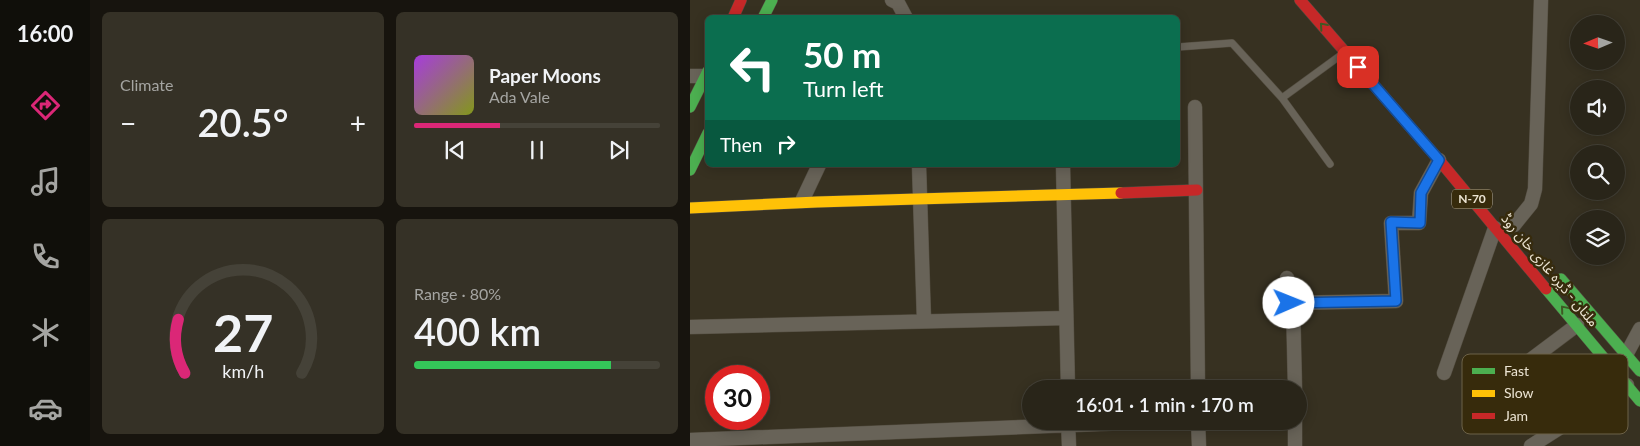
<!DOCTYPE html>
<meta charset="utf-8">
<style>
:root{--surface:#292519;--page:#353126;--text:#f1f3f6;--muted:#a5a5a2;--line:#454238;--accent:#db2777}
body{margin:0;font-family:Lato,"Noto Sans Arabic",sans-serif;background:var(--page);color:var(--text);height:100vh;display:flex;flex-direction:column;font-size:19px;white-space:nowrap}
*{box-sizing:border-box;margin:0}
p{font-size:16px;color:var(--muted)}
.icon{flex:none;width:28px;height:28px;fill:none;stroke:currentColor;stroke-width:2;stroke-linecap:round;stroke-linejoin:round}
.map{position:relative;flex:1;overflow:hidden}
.side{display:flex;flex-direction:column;gap:12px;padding:12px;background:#17140e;width:600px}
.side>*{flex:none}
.banner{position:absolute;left:15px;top:15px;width:475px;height:152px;border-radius:8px;box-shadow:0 2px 12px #0003,0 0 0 1px var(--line);background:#0b6e4f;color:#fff;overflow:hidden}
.needle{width:32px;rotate:268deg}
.fabs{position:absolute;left:880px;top:15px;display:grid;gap:10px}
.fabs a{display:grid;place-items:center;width:55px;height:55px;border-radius:50%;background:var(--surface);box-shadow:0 2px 12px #0003,0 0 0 1px var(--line);font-size:25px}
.speed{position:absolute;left:15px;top:365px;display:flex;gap:10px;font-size:25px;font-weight:700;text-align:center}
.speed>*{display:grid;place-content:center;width:65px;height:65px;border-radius:50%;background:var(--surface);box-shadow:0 2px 12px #0003,0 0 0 1px var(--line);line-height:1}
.speed .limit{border:8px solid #d22;background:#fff;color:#111}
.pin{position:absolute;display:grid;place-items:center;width:42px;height:42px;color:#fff;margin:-21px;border-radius:10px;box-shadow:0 2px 8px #0006}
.me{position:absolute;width:55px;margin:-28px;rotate:89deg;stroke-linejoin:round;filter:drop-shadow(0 0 4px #0008)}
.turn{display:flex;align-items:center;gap:18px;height:105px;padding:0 15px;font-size:22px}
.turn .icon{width:65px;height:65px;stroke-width:2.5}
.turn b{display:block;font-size:35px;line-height:42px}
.then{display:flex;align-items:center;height:48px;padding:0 15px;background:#0003;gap:10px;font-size:19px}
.big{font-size:38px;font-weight:600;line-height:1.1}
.side .tile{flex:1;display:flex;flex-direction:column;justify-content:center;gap:8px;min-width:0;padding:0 18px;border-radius:8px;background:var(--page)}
.side .dial{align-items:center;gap:0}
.dial svg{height:130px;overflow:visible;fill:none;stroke:var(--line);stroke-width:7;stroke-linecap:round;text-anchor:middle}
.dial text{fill:var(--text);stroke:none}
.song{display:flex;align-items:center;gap:15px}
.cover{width:60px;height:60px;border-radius:8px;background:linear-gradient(135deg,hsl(280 70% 55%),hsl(70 70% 35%))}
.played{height:5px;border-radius:2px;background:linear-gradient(90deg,var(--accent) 35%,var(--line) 35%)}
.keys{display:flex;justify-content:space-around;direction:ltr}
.heat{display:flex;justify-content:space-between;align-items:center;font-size:28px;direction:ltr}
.charge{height:8px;border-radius:4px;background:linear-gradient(90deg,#34c759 80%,var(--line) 0)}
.side .tiles{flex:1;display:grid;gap:12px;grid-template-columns:repeat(2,1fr)}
.trip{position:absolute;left:332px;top:380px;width:285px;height:50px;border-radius:25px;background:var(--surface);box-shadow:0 2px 12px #0003,0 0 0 1px var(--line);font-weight:600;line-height:50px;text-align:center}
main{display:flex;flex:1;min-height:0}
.menu{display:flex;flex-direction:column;width:90px;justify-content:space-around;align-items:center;background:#100f0a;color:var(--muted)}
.menu .icon{width:35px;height:35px}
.menu .selected{color:var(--accent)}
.menu b{font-size:22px;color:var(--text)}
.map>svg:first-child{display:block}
</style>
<main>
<nav class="menu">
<b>16:00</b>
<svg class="icon selected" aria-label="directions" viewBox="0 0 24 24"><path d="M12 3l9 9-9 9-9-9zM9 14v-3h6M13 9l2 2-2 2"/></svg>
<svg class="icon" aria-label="music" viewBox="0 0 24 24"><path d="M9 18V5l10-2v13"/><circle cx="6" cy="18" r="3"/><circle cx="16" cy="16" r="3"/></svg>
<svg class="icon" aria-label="phone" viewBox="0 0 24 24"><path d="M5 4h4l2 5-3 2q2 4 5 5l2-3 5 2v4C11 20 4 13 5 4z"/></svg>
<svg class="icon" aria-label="climate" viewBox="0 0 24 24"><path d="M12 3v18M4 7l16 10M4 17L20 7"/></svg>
<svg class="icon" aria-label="car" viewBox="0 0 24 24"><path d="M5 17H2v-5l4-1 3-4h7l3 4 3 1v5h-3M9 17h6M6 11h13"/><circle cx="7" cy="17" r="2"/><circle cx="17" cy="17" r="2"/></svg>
</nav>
<section class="side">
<div class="tiles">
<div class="tile"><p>Climate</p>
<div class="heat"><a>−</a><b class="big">20.5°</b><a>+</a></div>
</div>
<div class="tile">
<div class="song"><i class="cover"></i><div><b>Paper Moons</b><p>Ada Vale</p></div></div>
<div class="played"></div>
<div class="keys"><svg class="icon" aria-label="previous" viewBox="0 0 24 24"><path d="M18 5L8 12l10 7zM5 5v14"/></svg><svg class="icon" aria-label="pause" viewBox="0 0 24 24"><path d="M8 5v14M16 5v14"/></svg><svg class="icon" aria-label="next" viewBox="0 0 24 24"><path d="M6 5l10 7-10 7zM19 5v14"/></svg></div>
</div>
<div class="tile dial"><svg viewBox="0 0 100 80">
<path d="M14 69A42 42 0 1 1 86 69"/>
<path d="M14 69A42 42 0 0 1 10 36" stroke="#db2777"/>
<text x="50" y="56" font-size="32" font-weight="700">27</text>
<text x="50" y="72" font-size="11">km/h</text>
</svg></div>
<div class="tile"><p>Range · 80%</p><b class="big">400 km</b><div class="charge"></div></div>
</div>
</section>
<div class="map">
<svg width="950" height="446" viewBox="0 0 950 446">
<rect width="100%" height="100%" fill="#373121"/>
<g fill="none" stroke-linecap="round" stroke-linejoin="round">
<!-- lane casing -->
<g stroke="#534d40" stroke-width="8">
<path id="lane" d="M488 47 542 43 592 98 640 164
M592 98 651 55"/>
</g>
<!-- street casing -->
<g stroke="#534d40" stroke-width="15">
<path id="street" d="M202 0 208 3 216 18
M0 76H18
M505 107 508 389
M229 165 234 321
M373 165 378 389
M112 201 129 165
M824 225 841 204 845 189 851 0
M597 278 599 303 706 301 701 223H729L731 193 749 160
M603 303 605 389
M0 327 376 318
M936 355 950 329
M754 373 805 228
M799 416 823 373 887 325
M378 421 379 446
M508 421 509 446
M605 421V446
M0 440 488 421
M841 446 937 385"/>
</g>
<!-- fast casing -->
<g stroke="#534d40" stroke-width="12">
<path id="fast" d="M73 18 82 0
M0 107 18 71
M0 170 18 133
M871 279 950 371
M856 289 950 401"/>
</g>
<!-- slow casing -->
<g stroke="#534d40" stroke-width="12">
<path id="slow" d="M0 208 127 202 431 193"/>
</g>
<!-- jam casing -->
<g stroke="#534d40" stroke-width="12">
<path id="jam" d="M610 0 749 160 856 289
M43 18 51 0
M431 193 507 190"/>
</g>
<!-- lane -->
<use href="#lane" stroke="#686358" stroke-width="7"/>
<!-- street -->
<use href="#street" stroke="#686358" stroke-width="14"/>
<!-- fast -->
<use href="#fast" stroke="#4caf50" stroke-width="11"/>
<!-- slow -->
<use href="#slow" stroke="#ffc107" stroke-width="11"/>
<!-- jam -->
<use href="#jam" stroke="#c62828" stroke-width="11"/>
</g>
<!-- one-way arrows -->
<defs><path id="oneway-chevron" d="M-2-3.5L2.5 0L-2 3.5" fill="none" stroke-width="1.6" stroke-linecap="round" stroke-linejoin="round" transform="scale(1.25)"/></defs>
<g stroke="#3e5924">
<use href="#oneway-chevron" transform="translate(633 26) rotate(-131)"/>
<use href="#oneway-chevron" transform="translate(874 309) rotate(-130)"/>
</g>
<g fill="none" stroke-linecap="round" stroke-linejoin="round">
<!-- route casing -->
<g stroke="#114b97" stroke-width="12">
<path id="route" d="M599 303 706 301 701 222 730 223 731 193 749 160 668 67"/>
</g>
<!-- route -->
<use href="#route" stroke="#1a73e8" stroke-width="9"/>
</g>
<g text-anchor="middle" stroke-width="5" stroke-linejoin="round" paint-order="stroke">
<!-- shield labels -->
<rect fill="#372b0c" stroke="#b6ac97" stroke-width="1" x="762" y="189.5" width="40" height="19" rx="4"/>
<g font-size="12" font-weight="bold" fill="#ece4d3">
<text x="782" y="203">N-70</text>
</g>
<!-- street labels -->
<g font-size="14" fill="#ece4d3" stroke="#372b0c">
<text transform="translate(860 270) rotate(50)" y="5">ملتان - ڈیرہ غازی خان روڈ</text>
</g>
</g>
<!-- legend -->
<rect x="772" y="354" width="166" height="80" rx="8" fill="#372b0c" stroke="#6d6248" stroke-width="1"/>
<rect x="782" y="368" width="23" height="6" fill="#4caf50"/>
<rect x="782" y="390" width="23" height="7" fill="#ffc107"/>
<rect x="782" y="413" width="23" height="6" fill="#c62828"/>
<g font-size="14" fill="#ece4d3">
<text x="814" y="376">Fast</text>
<text x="814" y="398">Slow</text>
<text x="814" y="421">Jam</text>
</g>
</svg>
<div class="fabs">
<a><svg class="needle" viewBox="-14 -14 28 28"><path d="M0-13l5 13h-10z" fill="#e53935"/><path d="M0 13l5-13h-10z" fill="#a5a5a2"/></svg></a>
<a><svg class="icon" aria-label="sound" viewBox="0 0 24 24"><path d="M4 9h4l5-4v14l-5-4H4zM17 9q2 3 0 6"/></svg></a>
<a><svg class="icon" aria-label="search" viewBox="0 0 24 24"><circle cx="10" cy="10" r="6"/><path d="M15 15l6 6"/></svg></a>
<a><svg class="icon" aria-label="layers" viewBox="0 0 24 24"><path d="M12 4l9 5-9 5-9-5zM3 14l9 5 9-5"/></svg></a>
</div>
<div class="speed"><div class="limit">30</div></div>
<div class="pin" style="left:668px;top:67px;background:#d93025"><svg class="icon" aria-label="arrive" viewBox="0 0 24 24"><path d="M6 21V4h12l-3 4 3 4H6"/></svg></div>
<svg class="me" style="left:599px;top:303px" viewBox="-20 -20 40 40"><circle r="19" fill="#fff"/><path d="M0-13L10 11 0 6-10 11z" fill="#1a73e8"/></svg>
<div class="trip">16:01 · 1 min · 170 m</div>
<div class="banner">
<div class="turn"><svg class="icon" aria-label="left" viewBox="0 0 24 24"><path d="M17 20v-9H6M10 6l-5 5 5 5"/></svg><div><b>50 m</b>Turn left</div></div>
<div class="then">Then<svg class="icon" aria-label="right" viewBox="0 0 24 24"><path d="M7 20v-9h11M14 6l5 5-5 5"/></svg></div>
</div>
</div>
</main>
